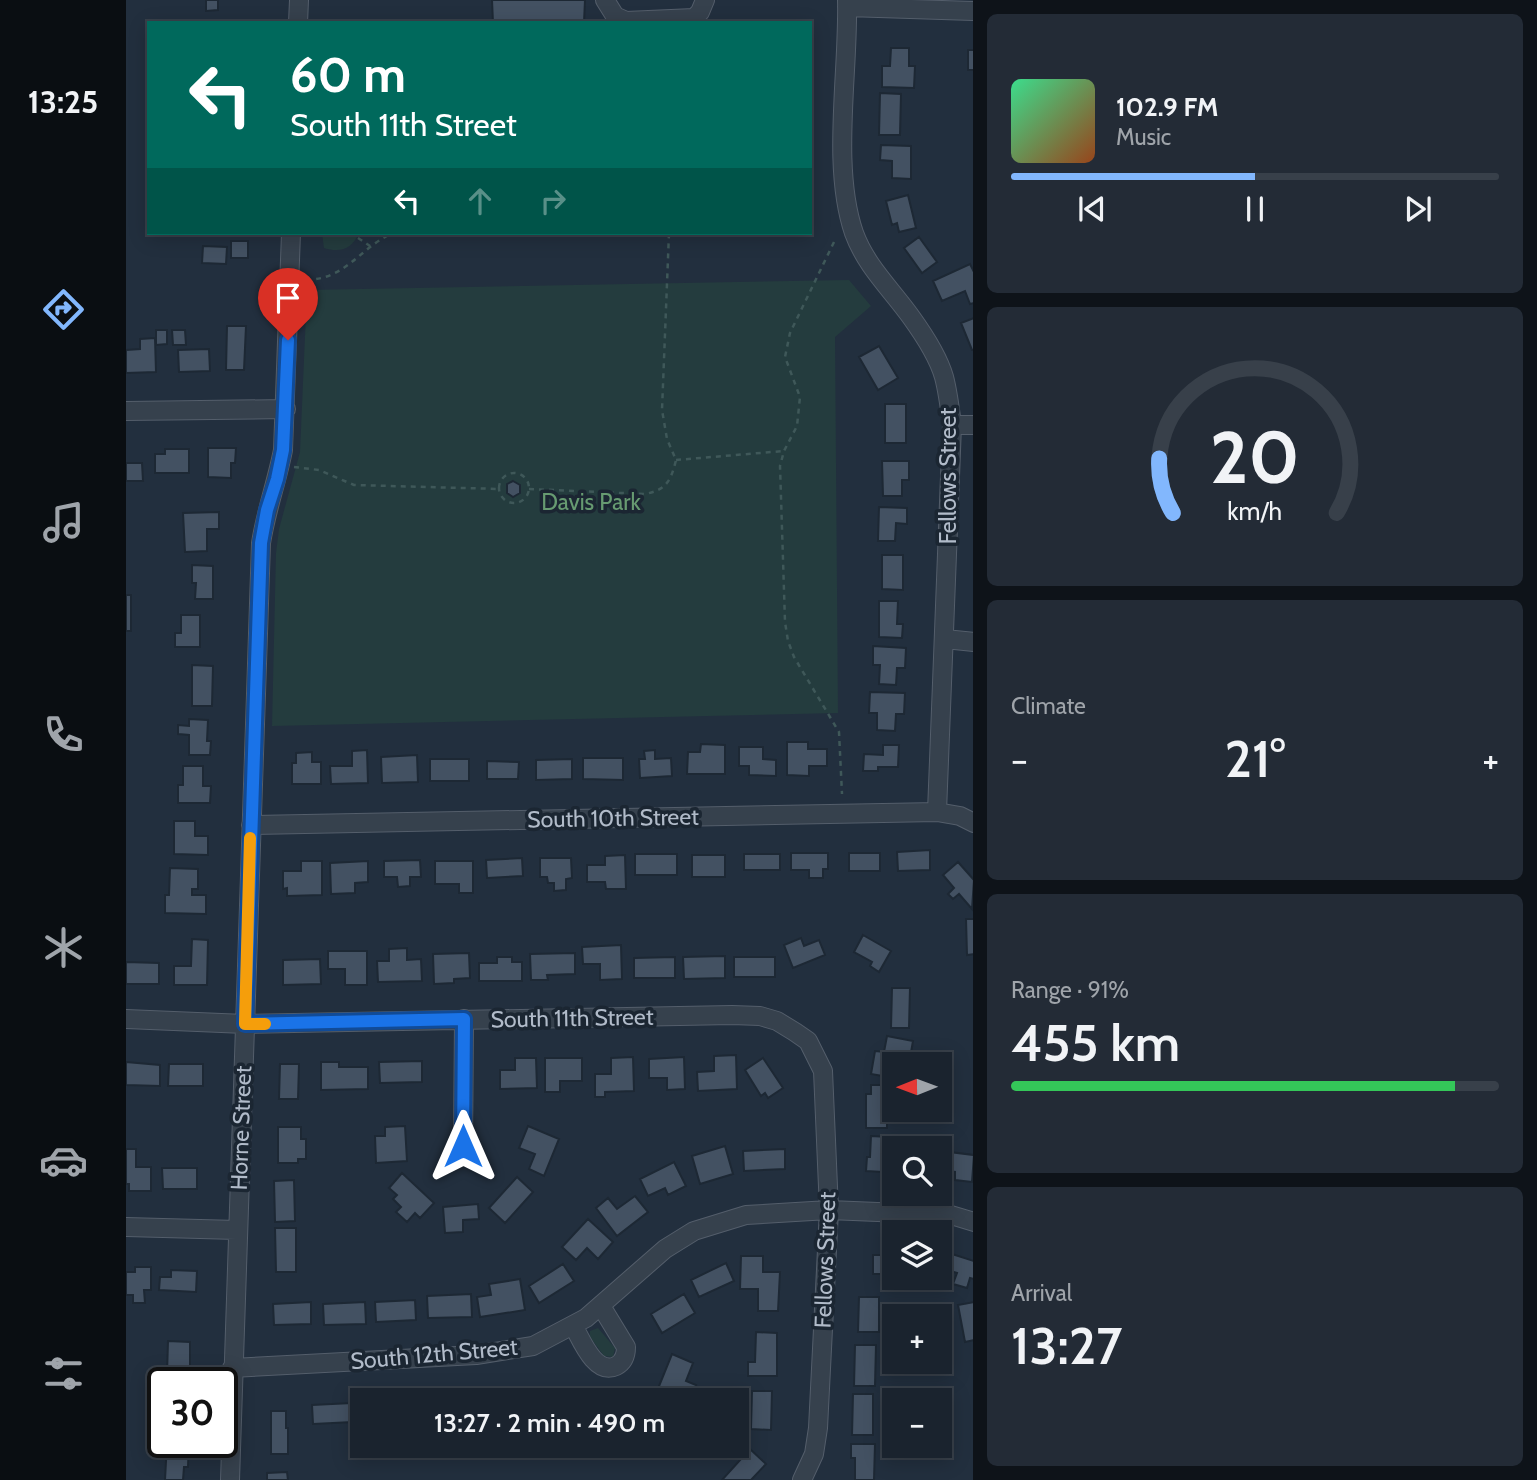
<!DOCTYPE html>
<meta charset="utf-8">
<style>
:root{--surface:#1a232e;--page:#232b36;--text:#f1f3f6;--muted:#9fa4aa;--line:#38404a;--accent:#82b7fd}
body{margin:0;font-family:Cabin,sans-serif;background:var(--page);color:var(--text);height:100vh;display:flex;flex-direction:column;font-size:26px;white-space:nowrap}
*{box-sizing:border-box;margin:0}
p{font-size:23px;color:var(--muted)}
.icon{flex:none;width:38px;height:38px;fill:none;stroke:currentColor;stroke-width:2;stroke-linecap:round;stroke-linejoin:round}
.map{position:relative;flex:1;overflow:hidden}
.panel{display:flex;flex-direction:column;gap:14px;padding:14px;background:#0e1319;width:564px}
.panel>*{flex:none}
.guide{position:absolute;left:21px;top:21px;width:665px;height:214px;border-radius:0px;box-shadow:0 4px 18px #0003,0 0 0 2px var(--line);background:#00695c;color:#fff;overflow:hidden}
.needle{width:46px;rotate:269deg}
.fabs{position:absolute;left:756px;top:1052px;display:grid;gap:14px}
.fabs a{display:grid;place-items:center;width:70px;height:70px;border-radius:0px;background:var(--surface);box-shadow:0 4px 18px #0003,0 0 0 2px var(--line);font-size:35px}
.speed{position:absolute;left:21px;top:1367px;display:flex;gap:14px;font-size:35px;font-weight:700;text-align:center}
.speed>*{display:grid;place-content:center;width:91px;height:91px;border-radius:50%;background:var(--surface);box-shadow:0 4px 18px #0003,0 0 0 2px var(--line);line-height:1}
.speed .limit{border:4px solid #111;border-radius:10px;background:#fff;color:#111}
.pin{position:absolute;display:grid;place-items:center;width:60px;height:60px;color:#fff;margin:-72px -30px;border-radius:50% 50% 50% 0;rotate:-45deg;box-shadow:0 0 7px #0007}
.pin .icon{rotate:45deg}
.me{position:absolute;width:77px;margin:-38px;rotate:0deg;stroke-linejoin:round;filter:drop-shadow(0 0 5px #0008)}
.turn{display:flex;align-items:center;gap:24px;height:147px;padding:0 28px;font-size:32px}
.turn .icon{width:91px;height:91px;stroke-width:2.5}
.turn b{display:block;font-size:49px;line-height:60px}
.lanes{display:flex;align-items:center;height:66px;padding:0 28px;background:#0003;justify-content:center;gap:35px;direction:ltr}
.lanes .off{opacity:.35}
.big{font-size:52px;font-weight:600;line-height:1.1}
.panel .card{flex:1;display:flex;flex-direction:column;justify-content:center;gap:10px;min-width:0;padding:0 24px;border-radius:10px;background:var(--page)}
.panel .dial{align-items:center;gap:0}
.dial svg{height:182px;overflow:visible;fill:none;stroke:var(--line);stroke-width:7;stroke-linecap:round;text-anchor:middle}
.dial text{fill:var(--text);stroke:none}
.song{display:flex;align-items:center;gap:21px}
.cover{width:84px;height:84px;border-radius:10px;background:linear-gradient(135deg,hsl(150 70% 55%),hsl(20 70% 35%))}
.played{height:7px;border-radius:4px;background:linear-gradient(90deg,var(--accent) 50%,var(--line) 50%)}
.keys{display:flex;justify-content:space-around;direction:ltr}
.heat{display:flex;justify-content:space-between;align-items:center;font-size:38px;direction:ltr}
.charge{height:10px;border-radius:5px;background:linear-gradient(90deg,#34c759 91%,var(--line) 0)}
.trip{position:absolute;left:224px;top:1388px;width:399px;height:70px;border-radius:0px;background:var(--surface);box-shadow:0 4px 18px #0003,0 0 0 2px var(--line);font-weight:600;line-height:70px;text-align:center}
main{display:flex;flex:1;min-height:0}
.menu{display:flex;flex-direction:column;width:126px;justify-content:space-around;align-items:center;background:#0a0e12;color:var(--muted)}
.menu .icon{width:49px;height:49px}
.menu .active{color:var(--accent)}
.menu b{font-size:32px;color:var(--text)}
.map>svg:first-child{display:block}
</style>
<main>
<nav class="menu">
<b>13:25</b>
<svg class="icon active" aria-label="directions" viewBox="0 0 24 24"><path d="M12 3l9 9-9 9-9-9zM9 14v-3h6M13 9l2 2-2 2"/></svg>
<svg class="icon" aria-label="music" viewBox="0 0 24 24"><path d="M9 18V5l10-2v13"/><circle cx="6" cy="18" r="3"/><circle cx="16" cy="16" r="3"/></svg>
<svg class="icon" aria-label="phone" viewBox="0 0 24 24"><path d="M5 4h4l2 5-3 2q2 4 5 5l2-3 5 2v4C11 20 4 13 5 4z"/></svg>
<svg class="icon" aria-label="climate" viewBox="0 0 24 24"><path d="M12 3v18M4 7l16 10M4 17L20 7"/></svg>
<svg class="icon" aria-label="car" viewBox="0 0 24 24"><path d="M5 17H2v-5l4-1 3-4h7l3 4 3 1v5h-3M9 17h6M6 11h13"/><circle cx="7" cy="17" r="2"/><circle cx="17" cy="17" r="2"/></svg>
<svg class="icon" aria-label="filters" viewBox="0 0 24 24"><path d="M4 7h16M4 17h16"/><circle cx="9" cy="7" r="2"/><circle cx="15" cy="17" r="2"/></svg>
</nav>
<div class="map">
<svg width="848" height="1480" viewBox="0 0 848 1480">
<rect width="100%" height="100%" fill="#222f3e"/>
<!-- green -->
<path fill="#243c3e" d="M196 233H233C226 249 215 253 198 248Z
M723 280 745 306 709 337 712 713 146 726 150 553 153 529 174 452 181 290Z
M472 1328 489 1348 487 1357 478 1356 464 1337V1331Z"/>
<!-- building -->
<path fill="#435162" stroke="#1d2834" stroke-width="2" d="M80 0H92V10L80 11Z
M366 0H459L458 23H367Z
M765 48H783V66H789L788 88 756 87V66H764Z
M842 50H848V70H842Z
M754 93 775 94 774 135H753Z
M755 145 785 146V179L766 178V161L754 160Z
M782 195 790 228 773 232 771 223 766 225 760 201Z
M793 237 811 262 796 273 778 248Z
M105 241H122V258H105Z
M77 246 101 247 100 264 76 263Z
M844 264 848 272V303L844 304 839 291 816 301 807 281Z
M848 318V350H846L835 323Z
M101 326H120L118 370H100Z
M30 330H41V344L30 345Z
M46 330H59L60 345H47Z
M29 338 30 372 0 373V350L14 349V339Z
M753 346 772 378 752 390 733 357Z
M83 349 84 371 53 372 52 350Z
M759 404H780V443H759Z
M82 448H110L109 463H105V478L82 477Z
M39 449H63V473H29V454H39Z
M756 461H783V480H776V496H757Z
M0 463H16L17 481H0Z
M387 481 394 485V493L387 497 381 493V484Z
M753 507 781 508V524L770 523 769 541H752Z
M93 512V529H81V551L59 552 57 513Z
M756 555H777V590L756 589Z
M66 565 87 566V599H69L70 583H66Z
M0 595H5V631H0Z
M753 601H772L771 624H777L776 638 753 637Z
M55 615H74V647H49V633H55Z
M747 646 780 648 779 668H771L770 685 753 684 754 665H747Z
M66 665 87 666 86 706H66Z
M744 692 779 693 778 714H770L769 731 751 730V713H743Z
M63 719 82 720 81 741H85L84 755H63V735L52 734V725L63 726Z
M661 742H682V749H701V766H683V776L661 775Z
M575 744 599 745V774H561L562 752H574Z
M757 745H773L772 767H752V771H737L738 754 757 755Z
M613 747H637V759L650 760V776L623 775V766H613Z
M241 750 242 783 205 784 204 766H226V751Z
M529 750V759L545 758 546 776 514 778 513 759H519L518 751Z
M186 752V762H195V784H166V763H170V753Z
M291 755 292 782 256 783 255 757Z
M457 758H497V780L457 779Z
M304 759H343V781H304Z
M446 759V779L410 780V760Z
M361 761 393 762 392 779H361Z
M57 766H77V786H85L84 803H52V785H57Z
M48 821H69V836H82V855L48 854Z
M804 850V870L772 871 771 852Z
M665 853H702V869H697V878H683V870H665Z
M723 853H754V871H723Z
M509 854H551V875H509Z
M618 854H654V870H618Z
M499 855 500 889H480L479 882H461V865H479V856Z
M566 855H599V877H566Z
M396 858 397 876 361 878 360 860Z
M414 858H445L446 878 440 879V890L428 891V883H422L421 877H414Z
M294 860 295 877H284V886L272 887 271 877H258V861Z
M175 861H196V895L161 896V888L157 889V871H175Z
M242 861V882L229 883V893L205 894 204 863Z
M309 861H347V893H333V884H309Z
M832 862 848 880 846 909 833 894 827 899 822 894 828 888 817 875Z
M44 868 72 869V889H66V895H80V914L39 913V895H43Z
M840 919H848V954L841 955Z
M737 935 765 951 753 972 744 966 746 962 728 952Z
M675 938 678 946 693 940 699 955 667 968 658 945Z
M66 939 82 940 81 985H48V966H65Z
M495 945 496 979 474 980V964H457L456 947Z
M281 948V960L295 959 296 981 252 982 251 961H263V949Z
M202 951H241V985H219V969H202Z
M343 953 344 978 328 979V983L308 984 307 954Z
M449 953V974L421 975 422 980H405L404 954Z
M599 956V978L558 979 557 957Z
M371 957H386V962H396V981H353V963H371Z
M549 957V978H508V958Z
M608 957H649V977H608Z
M194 959 195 984 157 985V960Z
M0 962 33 963V984H0Z
M766 988H784L783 1028H765Z
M761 1036 787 1041 783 1064H768V1078L745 1074 749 1051 758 1052Z
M610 1055 611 1089 572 1091 571 1072 588 1071V1056Z
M507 1057 508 1091 479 1092V1097H469V1074H485V1058Z
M558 1057 559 1089 541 1090V1078H523V1059Z
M389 1058H410L411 1088 374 1089V1070H389Z
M419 1058H456V1081H434V1092H419Z
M637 1058 657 1088 642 1098 639 1093 635 1096 619 1070Z
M296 1061V1082L254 1083 253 1062Z
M0 1062 34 1065V1086L0 1085Z
M195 1062H213V1067H242V1089L195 1090Z
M43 1064H77V1086H42Z
M154 1064H173L172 1099H153Z
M745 1085H761V1128H740V1094H745Z
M279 1126 281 1161 250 1163 249 1136H259V1127Z
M402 1126 433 1139 418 1176 403 1169 409 1154 393 1148Z
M152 1127H175V1139H180V1159H172V1163H152Z
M745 1136 763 1137 762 1158H757V1172L740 1171 741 1157H744Z
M599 1146 607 1174 574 1184 566 1156Z
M0 1149H10V1167H25V1191H3V1184H0Z
M659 1149V1169L618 1171 617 1151Z
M815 1151 848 1155 846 1182 829 1180V1172L814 1170Z
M548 1162 560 1186 542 1195 539 1188 522 1196 514 1179Z
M36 1168H71V1189H37Z
M276 1173 308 1203 294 1218 289 1213 281 1222 270 1212 275 1207 267 1199 271 1195 263 1188Z
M391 1177 407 1192 379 1223 363 1208Z
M168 1180 169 1221 149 1222 148 1181Z
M509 1196 522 1212 491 1236 470 1208 482 1198 491 1209Z
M352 1204 353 1219 337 1220V1232L319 1233 317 1207Z
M462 1219 487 1242 472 1259 461 1248 450 1260 436 1247Z
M149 1228H170V1272H150Z
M826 1254 848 1261V1279L844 1278 841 1288 827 1284 831 1273 821 1270Z
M747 1255H768V1274H747Z
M615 1256H637V1272H654L652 1311H632V1289H614Z
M600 1263 608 1281 573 1297 565 1280Z
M437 1264 448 1281 413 1303 403 1286Z
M9 1267H25V1290H18L19 1303H7V1295H0V1272H9Z
M45 1270 71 1271 70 1292 33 1290 34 1277H45Z
M394 1279 399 1310 354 1317 351 1297 365 1295 363 1284Z
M345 1294 346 1317 302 1318 301 1296Z
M558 1294 569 1313 536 1333 525 1314Z
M733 1297H753V1332H732Z
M289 1300 290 1320 250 1322 249 1302Z
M185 1302V1324L148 1325 147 1304Z
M239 1302 240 1324 198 1325 197 1304Z
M848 1302V1340L839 1342 832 1305Z
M630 1332 651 1333V1376H622V1362H629Z
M42 1341 64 1342V1374H41Z
M729 1345H750L749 1386H728Z
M546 1354 567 1363 560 1381 570 1385 564 1400 549 1398 548 1400H539L529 1396Z
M426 1388 427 1400H394L393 1391Z
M626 1391H646L645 1430 625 1429Z
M376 1392V1400H341V1397H353V1393Z
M727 1394H747V1435H726Z
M226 1403 227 1422 187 1424 186 1405Z
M145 1411H160V1428H162V1454H145Z
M27 1412H37V1428H27Z
M41 1442H63L62 1467H58L57 1480H39Z
M725 1444H749L748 1480H729V1458H725Z
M624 1449 640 1464 625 1480H596Z
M161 1472 162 1480H141V1473Z"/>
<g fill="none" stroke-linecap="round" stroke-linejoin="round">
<!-- minor casing -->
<g stroke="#545e6b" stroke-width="20">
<path id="minor" d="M479 0 489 16 500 21 568 18 574 12 579 0
M721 0C723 72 705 166 728 233 740 266 765 289 785 317 798 335 812 356 818 377 822 392 824 409 826 425L811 812
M721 7 848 11
M172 23 173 0
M0 411 160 409
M826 425H848
M819 639 848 642
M125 825 811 812 834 816 848 823
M0 1019 119 1024 606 1015 634 1016 651 1021 669 1032 682 1041 697 1071 703 1210 692 1428 688 1454 676 1480
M337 1146 338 1019
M0 1227 111 1230
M447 1325C455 1339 469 1376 490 1366 498 1362 500 1355 500 1347L475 1306
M106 1368 350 1355 407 1346 460 1318 539 1249 568 1231 620 1215 703 1210 825 1215 848 1222
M104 1480 135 543C140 511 151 481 157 450L165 233"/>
</g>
<!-- path -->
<path stroke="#3f5859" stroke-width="2.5" stroke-dasharray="5 5" stroke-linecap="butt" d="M232 238 244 246
M708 242 664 333 659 357 674 397 671 426 658 451 654 466 659 622 662 641 668 657 713 732 716 794
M180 280C221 279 233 248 267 233
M550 460 658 451
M168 467 193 470 228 485 374 489
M373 488a15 15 0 1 1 30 0a15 15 0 1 1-30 0Z
M403 489 519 494C540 490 545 481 550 460L541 439 536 410 543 233"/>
<!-- minor -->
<use href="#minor" stroke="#36414d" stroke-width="18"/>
</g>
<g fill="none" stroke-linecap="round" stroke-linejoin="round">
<!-- route casing -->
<g stroke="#114b97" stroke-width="18">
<path id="route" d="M162 340 157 450 151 479 141 510 135 543 119 1024 338 1019 337 1146"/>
</g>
<!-- route -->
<use href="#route" stroke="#1a73e8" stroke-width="12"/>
<!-- slow -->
<path stroke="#f59e0b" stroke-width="12" d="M124 838 119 1024H139"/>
</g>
<g text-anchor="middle" stroke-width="7" stroke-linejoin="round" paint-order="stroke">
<!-- street labels -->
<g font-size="23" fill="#b1bbc9" stroke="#1b2632">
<text transform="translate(822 476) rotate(-90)" y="8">Fellows Street</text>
<text transform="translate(487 818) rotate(-1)" y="8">South 10th Street</text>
<text transform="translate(446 1018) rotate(-1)" y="8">South 11th Street</text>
<text transform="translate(115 1128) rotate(-88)" y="8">Horne Street</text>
<text transform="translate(699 1260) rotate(-88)" y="8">Fellows Street</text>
<text transform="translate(308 1354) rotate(-5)" y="8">South 12th Street</text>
</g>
<!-- park labels -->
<g font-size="23" fill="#679b71" stroke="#1b2632">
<text x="465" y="510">Davis Park</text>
</g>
</g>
</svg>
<div class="fabs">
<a><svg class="needle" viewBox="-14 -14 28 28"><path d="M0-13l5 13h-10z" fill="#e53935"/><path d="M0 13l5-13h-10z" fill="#9fa4aa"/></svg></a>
<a><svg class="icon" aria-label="search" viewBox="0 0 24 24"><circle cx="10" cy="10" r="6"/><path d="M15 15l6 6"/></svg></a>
<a><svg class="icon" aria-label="layers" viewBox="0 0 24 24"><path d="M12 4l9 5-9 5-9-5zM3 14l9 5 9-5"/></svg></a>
<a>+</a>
<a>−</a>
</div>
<div class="speed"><div class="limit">30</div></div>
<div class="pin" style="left:162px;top:340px;background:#d93025"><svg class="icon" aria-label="arrive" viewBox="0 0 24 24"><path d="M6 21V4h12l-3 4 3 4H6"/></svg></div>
<svg class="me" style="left:337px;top:1146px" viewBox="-20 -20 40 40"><path d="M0-17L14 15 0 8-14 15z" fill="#1a73e8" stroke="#fff" stroke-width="4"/></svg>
<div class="trip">13:27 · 2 min · 490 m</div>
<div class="guide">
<div class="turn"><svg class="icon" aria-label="left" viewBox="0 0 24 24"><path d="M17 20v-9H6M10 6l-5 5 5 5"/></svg><div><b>60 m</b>South 11th Street</div></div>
<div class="lanes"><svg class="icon" aria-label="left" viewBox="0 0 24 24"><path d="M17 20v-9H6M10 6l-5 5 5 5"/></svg><svg class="icon off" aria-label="ahead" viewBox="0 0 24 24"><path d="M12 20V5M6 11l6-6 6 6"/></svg><svg class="icon off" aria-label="right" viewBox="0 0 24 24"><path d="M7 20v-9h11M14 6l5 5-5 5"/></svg></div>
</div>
</div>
<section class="panel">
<div class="card">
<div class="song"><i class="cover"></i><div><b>102.9 FM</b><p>Music</p></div></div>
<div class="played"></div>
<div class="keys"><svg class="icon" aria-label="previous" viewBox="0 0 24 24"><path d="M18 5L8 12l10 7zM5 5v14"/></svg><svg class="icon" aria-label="pause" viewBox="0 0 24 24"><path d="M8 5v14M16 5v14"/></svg><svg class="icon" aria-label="next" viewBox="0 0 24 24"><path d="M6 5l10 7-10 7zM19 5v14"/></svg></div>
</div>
<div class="card dial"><svg viewBox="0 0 100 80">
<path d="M14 69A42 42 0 1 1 86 69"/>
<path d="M14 69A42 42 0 0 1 8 45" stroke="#82b7fd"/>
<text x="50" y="56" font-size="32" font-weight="700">20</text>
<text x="50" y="72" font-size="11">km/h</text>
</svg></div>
<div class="card"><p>Climate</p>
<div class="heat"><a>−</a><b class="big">21°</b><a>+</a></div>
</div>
<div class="card"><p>Range · 91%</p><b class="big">455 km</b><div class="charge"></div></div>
<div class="card"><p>Arrival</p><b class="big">13:27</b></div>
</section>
</main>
